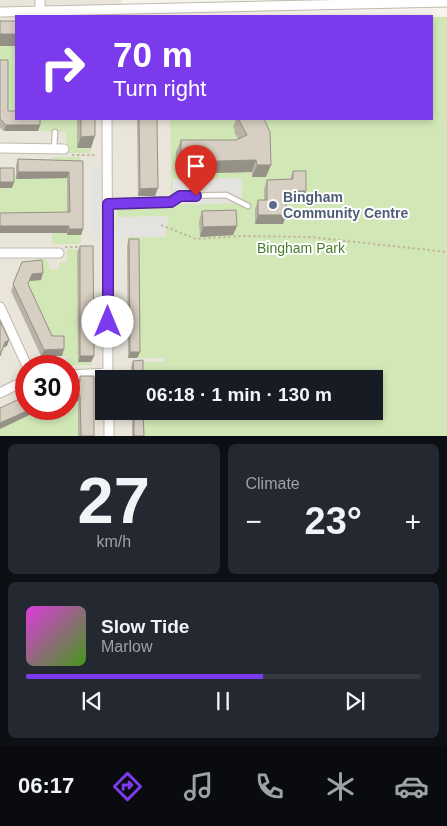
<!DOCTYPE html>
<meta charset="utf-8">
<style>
:root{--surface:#171b24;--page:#242831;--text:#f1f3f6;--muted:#9ea1a6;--line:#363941;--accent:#7c3aed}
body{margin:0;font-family:Arial,sans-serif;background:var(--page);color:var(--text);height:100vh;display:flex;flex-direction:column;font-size:19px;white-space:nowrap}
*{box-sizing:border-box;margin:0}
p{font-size:16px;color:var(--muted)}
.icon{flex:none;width:28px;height:28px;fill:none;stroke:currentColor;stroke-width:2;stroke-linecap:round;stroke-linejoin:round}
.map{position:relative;height:436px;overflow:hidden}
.details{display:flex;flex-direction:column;gap:8px;padding:8px;background:#0d0f14;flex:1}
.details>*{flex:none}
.top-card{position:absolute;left:15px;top:15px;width:418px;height:105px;border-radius:0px;box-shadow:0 2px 8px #0003;background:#7c3aed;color:#fff;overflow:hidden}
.speed{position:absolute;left:15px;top:355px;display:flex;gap:10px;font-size:25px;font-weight:700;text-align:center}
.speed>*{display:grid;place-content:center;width:65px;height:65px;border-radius:50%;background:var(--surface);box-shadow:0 2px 8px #0003;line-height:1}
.speed .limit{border:8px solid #d22;background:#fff;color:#111}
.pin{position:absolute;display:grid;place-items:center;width:42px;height:42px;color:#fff;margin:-51px -21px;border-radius:50% 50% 50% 0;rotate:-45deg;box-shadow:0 0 5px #0007}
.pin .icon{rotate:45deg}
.me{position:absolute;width:55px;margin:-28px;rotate:0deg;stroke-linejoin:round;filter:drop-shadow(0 0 4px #0008)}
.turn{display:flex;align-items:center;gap:18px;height:105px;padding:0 15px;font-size:22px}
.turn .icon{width:65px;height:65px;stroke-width:2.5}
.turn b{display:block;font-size:35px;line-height:42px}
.big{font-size:38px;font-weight:800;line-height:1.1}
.details .card{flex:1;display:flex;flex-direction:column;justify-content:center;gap:8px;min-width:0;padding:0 18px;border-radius:8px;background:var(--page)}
.details .dial{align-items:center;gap:0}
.dial b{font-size:65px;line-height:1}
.song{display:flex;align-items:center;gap:15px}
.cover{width:60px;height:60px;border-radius:8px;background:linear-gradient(135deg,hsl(300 70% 55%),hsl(100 70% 35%))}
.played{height:5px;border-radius:2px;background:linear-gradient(90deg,var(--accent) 60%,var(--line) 60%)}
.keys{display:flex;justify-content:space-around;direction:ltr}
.heat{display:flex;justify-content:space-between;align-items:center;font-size:28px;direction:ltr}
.details .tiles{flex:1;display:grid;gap:8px;grid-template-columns:1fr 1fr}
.card:last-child{grid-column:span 2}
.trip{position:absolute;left:95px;top:370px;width:288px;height:50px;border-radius:0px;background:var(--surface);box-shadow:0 2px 8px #0003;font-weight:800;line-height:50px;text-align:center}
.menu{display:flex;height:80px;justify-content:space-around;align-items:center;background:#090b0e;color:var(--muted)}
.menu .icon{width:35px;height:35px}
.menu .current{color:var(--accent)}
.menu b{font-size:22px;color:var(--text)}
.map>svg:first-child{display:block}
</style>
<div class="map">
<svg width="447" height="436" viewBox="0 0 447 436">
<rect width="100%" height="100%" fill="#f6f3ec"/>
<!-- residential -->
<path fill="#e9e5da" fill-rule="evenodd" d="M0 0H121V16H16V119H170L171 206 168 379H104V411H168V436H0ZM26 366H69V409H26Z"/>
<!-- green -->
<path fill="#d1e8b6" d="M431 17H447V436H141V413H131L132 411H374V379H141L140 362H164V358H137L127 237H115L117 207 171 206 170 119H431Z
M0 46H16V118H9L0 66Z
M38 119H77V148H91V153H66V132L38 131Z
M52 157H80V167H67V235H81V244H52V219H0V188H12V175H16V179L52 178Z
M67 249H91L77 253 78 362H92V365H67V356H62L61 342H50L25 290 35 267V259H45L49 262V269H59V262H67Z
M69 401H78V436H0V414L9 424 42 409H69Z"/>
<!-- parking -->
<path fill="#e5e3e0" d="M91 166H105V235H91Z
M242 178V203L172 205V179Z
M168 216 166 237H115L117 217Z"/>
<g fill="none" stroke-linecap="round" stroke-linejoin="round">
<!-- service casing -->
<g stroke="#c1bbae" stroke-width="7">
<path id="service" d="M54 149 55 132
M108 204 171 202 180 196 226 195 248 206"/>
</g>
<!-- minor casing -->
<g stroke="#c1bbae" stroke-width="11">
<path id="minor" d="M40 0V11
M0 12 447 2
M107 119 108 379
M0 148 64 149
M0 253H59
M0 307 27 366
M69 375 108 373
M0 393 26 380
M109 411V436"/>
</g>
<!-- path -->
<path stroke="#c3b7a0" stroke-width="2" stroke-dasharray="2.5 2.5" stroke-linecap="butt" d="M72 155H97
M161 225 196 239 240 236 310 237 447 252
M65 247H80"/>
<!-- service -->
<use href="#service" stroke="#fff" stroke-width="4.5"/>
<!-- minor -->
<use href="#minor" stroke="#fff" stroke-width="9"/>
</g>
<!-- wall -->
<path fill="#b9b2a6" d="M0 60 8 111 40 125 38 131H4L0 128Z
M77 119H95L91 148H77Z
M137 119H157L155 196H138Z
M236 119H264L266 177H252V172L177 174 176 152 181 140H236L238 139 234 132 235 130 233 127Z
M18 159 83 161V229L81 235H67V178L16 179V165Z
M293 171 306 191 303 200H286V215L283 224H255V209L258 200H264V189L267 180 290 179Z
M202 211 237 226 233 235 200 237 199 221Z
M129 239 140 352 137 358H128L127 246Z
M80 246 94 356 91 362H78L77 252Z
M22 262 41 280 29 281 28 284 62 356H41L11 291Z
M133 361 143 379H131V367Z
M80 376 94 436H78V382Z
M132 411H143L144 436H132Z"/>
<!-- shaded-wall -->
<path fill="#969187" d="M0 34H16V46H0Z
M6 125H40L38 131H4Z
M95 136 91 148H77L81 137Z
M256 160 252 172 177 174 181 162Z
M257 165H271L266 177H252Z
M18 172H69L67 178 16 179Z
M0 182H14L12 188H0Z
M158 188 155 196H138L140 189Z
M286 191H306L303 200H283Z
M258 215H286L283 224H255Z
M0 226H69L67 233H0Z
M237 226 233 235 200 237 203 227Z
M69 229H83L81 235H67Z
M43 273 41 280 29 281 32 274Z
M9 340 7 346 3 348 5 342Z
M64 349 62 356H41L44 350Z
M130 352H140L137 358H128Z
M80 356H94L91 362H78Z
M69 395H80L78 401H69Z
M31 409H42L0 429V423Z"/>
<!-- building -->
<path fill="#d7cfc1" stroke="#969187" d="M0 21H16V34H0Z
M0 60H8V111H16V119H40V125H6L0 119Z
M81 119H95V136L81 137Z
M139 119H157L158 188 140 189Z
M240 119H264L270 132 271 165H257L256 160 181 162V140H236L247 135 239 120Z
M18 159 83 161V229H69V226H0V213L70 212 69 172H18Z
M0 168H14V182H0Z
M293 171H306V191H286V215H258V200H267V180L293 179Z
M236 210 237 226 203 227 202 211Z
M129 239H139L140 352H130Z
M80 246H93L94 356H80Z
M42 260 43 273 32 274 28 284 52 336H64V349L44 350 13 284 22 262Z
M0 321 9 340 5 342 0 356Z
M143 360V379H134L133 361Z
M80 376H94V436H81L80 395H69V382H80Z
M26 396V409H31L0 423V408Z
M134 411H143L144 436H134Z"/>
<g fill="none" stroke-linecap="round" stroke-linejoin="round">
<!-- route casing -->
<g stroke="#51269a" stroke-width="12">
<path id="route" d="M108 322V204L171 202 180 196H196"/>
</g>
<!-- route -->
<use href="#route" stroke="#7c3aed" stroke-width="9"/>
</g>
<!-- markers -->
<circle fill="#5c6f8a" stroke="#fff" stroke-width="2" cx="273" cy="205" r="5"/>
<g text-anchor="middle" stroke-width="4" stroke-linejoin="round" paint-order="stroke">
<!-- service labels -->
<g font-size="14" font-weight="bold" fill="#4e5e75" stroke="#fff" text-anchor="start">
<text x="283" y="202">Bingham<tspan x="283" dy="16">Community Centre</tspan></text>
</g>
<!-- park labels -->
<g font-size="14" fill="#497c2c" stroke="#fff">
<text x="301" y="253">Bingham Park</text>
</g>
</g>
</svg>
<div class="speed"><div class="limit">30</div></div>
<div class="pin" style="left:196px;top:196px;background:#d93025"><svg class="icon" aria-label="arrive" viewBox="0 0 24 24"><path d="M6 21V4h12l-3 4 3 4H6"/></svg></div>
<svg class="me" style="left:108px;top:322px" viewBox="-20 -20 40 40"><circle r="19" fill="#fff"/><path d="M0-13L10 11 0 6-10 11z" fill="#7c3aed"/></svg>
<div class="trip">06:18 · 1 min · 130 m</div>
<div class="top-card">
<div class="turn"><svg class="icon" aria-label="right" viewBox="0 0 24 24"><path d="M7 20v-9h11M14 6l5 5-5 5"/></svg><div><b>70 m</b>Turn right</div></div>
</div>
</div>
<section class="details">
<div class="tiles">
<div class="card dial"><b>27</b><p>km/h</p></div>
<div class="card"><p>Climate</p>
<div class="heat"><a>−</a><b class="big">23°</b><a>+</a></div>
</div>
<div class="card">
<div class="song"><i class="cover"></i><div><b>Slow Tide</b><p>Marlow</p></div></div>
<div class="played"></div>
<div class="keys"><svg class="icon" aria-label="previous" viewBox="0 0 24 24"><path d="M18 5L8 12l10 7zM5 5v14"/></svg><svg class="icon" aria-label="pause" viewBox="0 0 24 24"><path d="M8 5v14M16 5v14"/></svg><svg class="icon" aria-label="next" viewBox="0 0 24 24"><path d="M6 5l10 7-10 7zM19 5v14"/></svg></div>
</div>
</div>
</section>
<nav class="menu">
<b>06:17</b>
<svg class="icon current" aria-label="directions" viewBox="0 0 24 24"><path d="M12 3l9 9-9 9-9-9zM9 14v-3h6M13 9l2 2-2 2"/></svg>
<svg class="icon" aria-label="music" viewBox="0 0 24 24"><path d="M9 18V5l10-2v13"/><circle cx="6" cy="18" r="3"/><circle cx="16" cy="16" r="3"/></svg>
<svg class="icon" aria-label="phone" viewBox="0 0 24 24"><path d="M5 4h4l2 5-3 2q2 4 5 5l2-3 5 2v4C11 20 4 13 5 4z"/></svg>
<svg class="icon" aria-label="climate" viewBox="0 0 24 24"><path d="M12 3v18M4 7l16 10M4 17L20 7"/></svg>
<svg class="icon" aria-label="car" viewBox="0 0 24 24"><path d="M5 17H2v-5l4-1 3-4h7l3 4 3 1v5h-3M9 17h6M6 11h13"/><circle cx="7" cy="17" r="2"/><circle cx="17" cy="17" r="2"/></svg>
</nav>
